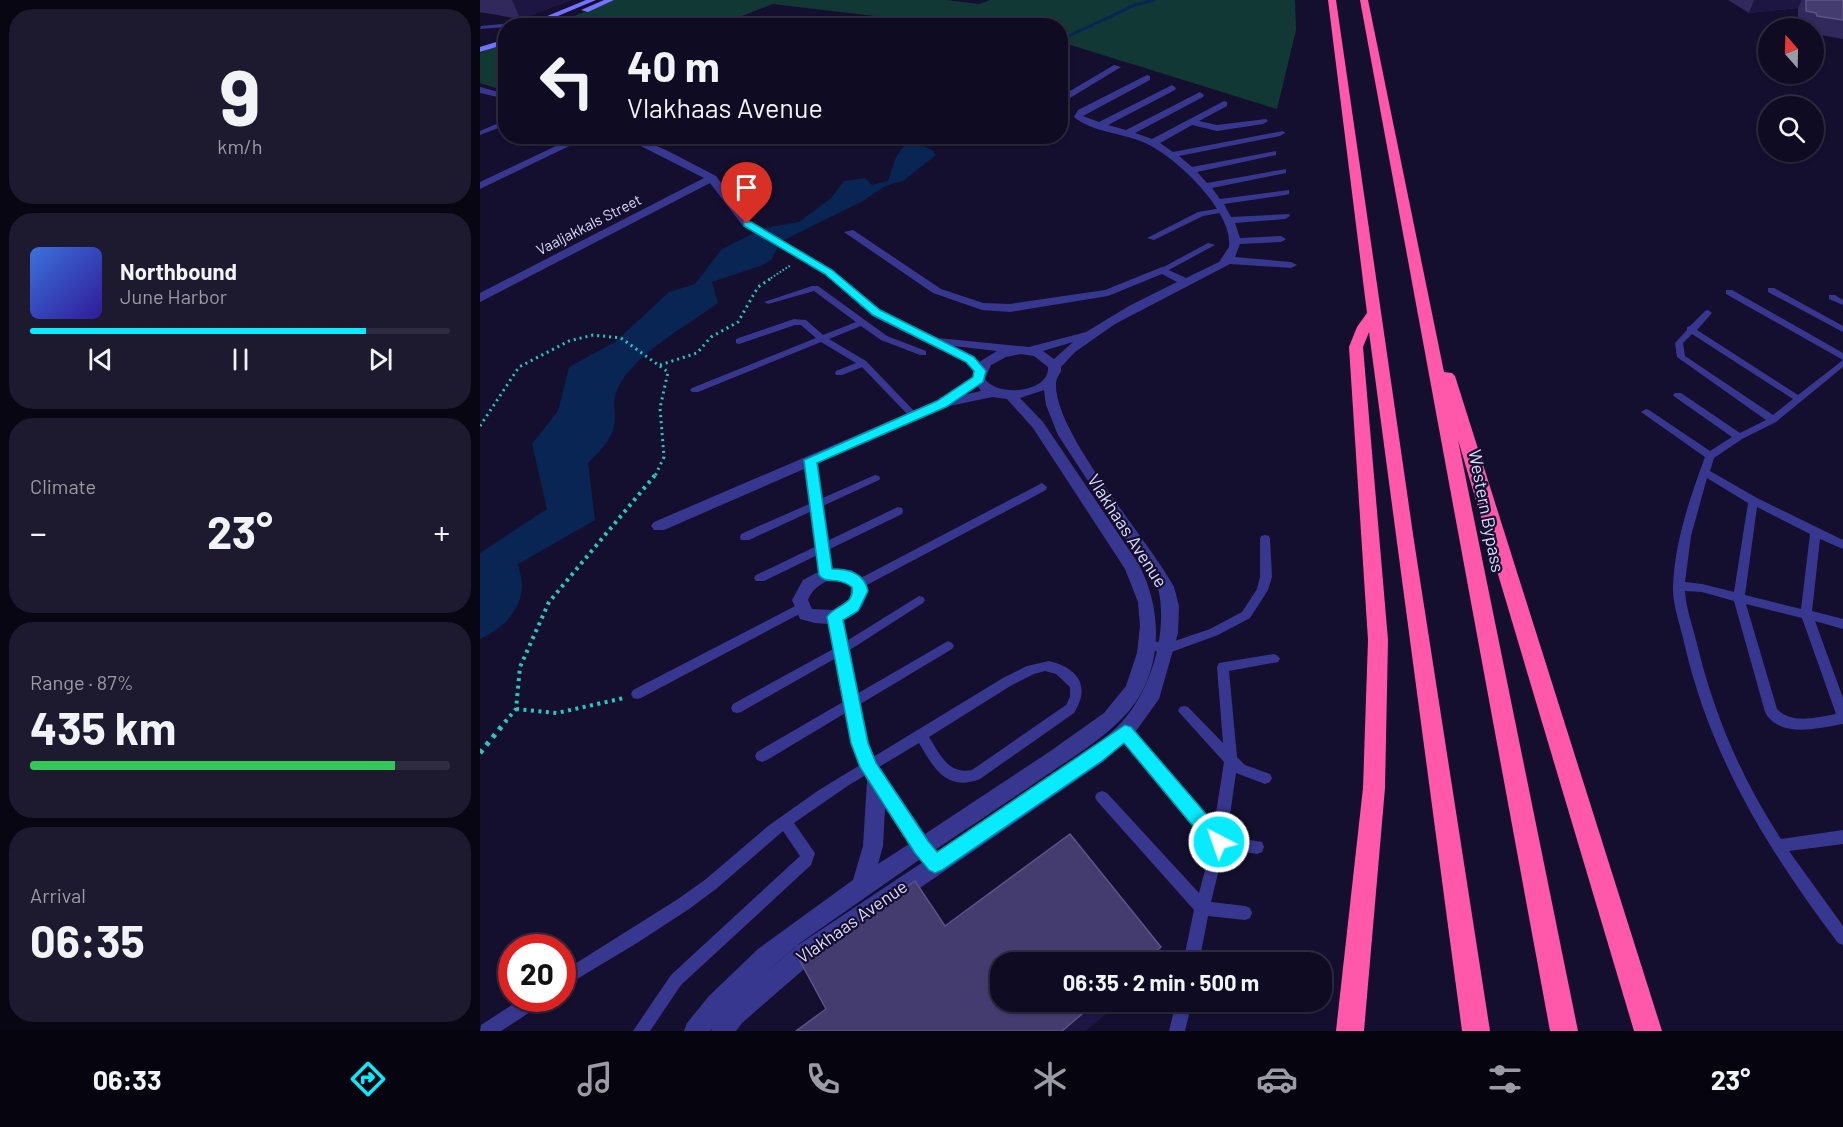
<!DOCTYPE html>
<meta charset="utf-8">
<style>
:root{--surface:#0f0b22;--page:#1d192f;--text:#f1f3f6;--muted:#9b9ba5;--line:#2f2b40;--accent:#08ebff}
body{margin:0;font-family:Barlow,sans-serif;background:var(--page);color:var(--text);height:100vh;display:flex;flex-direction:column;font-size:22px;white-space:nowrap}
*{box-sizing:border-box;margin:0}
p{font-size:20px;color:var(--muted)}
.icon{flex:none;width:33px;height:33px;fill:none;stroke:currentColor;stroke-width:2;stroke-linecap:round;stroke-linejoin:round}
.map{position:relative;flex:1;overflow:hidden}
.details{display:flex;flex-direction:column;gap:9px;padding:9px;background:#080613;width:480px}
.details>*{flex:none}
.guide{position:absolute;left:18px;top:18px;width:570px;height:126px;border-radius:24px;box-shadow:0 2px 4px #0004,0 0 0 2px var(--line);background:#0f0b22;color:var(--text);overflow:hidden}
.needle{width:39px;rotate:340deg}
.controls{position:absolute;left:1278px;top:18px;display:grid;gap:12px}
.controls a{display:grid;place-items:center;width:66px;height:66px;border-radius:50%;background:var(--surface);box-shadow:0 2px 4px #0004,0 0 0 2px var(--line);font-size:30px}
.speed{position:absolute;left:18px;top:934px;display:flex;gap:12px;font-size:30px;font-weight:700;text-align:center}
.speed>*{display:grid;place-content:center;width:78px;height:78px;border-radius:50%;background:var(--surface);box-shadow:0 2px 4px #0004,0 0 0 2px var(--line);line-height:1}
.speed .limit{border:9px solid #d22;background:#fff;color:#111}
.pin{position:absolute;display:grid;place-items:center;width:51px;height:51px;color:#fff;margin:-62px -26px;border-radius:50% 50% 50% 0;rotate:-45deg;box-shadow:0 0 6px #0007}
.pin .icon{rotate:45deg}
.me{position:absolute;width:66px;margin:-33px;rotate:319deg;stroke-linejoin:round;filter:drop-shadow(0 0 4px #0008)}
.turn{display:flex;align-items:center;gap:21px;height:126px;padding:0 30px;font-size:27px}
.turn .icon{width:78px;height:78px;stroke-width:2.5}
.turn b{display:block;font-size:42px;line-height:51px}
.big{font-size:45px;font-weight:700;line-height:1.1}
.details .card{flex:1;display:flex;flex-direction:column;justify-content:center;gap:9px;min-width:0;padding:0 21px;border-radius:24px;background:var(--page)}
.details .dial{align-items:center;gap:0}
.dial b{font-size:78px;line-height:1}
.song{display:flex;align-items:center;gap:18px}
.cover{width:72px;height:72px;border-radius:9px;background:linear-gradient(135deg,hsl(220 70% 55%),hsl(250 70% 35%))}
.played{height:6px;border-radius:3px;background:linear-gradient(90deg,var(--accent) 80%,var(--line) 80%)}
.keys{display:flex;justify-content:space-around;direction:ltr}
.heat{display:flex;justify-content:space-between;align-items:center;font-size:33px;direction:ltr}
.charge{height:9px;border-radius:4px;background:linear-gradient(90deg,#34c759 87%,var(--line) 0)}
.trip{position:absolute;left:510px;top:952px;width:342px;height:60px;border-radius:24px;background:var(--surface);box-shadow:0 2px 4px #0004,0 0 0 2px var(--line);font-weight:700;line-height:60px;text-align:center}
.dock{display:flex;height:96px;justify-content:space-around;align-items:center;background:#06040e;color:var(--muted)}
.dock .icon{width:42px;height:42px}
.dock .active{color:var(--accent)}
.dock b{font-size:27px;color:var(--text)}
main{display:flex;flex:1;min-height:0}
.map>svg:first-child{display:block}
</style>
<main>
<section class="details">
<div class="card dial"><b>9</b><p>km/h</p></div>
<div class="card">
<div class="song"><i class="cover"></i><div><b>Northbound</b><p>June Harbor</p></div></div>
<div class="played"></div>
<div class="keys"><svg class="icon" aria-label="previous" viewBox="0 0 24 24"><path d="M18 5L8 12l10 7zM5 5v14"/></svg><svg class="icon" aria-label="pause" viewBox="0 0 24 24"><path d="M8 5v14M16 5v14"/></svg><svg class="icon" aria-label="next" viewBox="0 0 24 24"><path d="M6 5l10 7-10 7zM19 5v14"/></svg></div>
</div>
<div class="card"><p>Climate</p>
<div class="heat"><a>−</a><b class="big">23°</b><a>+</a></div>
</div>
<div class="card"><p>Range · 87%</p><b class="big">435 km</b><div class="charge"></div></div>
<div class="card"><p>Arrival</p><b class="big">06:35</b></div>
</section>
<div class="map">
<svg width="1363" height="1031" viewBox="0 0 1363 1031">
<rect width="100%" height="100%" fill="#140f2e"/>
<!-- green -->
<path fill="#123836" d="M134 0H466L499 4 510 0H815L816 30 797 109 581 42 580 26 470 25 293 4 238 25 69 26Z
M25 43V91L0 83V53Z"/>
<!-- water -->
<path fill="#082553" d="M441 137H465L433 142 452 150 456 155 423 181 405 186 383 201 300 242 292 259 283 265 232 282 238 303C209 324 151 356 137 390 131 406 137 413 134 426 131 441 119 452 108 463L115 520 38 564C39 571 43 580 42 587 41 611 21 630 0 639V553L67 509 52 444 78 411 89 367 135 342 189 292 215 284 242 249 284 228 319 222 351 198 364 181 385 178 392 185 408 181C416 158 416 146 441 137Z"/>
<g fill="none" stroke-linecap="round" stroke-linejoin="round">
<!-- stream -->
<path stroke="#082553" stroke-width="3" d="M580 40 655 5 674 0"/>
<!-- path-far3 -->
<path stroke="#26c9bc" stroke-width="2" stroke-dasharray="1.5 2" stroke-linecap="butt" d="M288 280 311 265"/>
<!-- path-far2 -->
<path stroke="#26c9bc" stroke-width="3" stroke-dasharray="2 4" stroke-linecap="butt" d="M180 365 217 353 231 337 258 322 278 287 290 279
M0 426 39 367 89 341 113 335 141 338 188 372 180 408 184 457 175 476"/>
<!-- path-far1 -->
<path stroke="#26c9bc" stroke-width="4" stroke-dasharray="3 4.5" stroke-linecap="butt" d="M36 709 77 713 144 698
M25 722 36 709 40 667 69 602 176 474"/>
<!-- path -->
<path stroke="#26c9bc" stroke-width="5" stroke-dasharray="4 6" stroke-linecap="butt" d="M0 753 26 721"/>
<!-- lane -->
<path fill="#383790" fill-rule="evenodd" d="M301 19 306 20 301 26H295Z
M53 21 55 24 26 26V27L0 29 1 26Z
M355 21 360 22 357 26H352Z
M26 120V125L0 135V131Z
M742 208H745V212L723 216 674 240 667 238 718 212Z
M728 243 735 245 685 272H679L678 270Z
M332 286H338L407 336 446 351V355H440L401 340 381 326 349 339 386 361 437 414 439 416 437 418H431L382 367 362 375H356L355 373 356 371 376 363 341 342 218 392H212L210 390 212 388 336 338 321 325H315L259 344 256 343V339L314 319 326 320 343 335 376 322 334 291 288 304 284 302Z
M1288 288H1294L1363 326V332L1288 292Z
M1246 290H1252L1363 353V360L1246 294Z
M1349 295H1355L1363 300V305L1349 299Z
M1228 310 1232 313 1217 330 1318 395 1363 360V367L1296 422 1262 439 1234 458 1230 471 1277 498 1363 540V549L1340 539 1332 611 1363 619V629L1335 621 1363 698V724C1339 728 1299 739 1285 712L1254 601 1222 592 1205 591C1206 608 1212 624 1216 640 1233 712 1261 778 1301 839L1363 830V844L1309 851 1363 926V945L1358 943C1288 850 1230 757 1204 642 1200 624 1192 603 1193 585 1195 541 1210 498 1225 457L1161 412 1166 409 1169 410 1230 451 1252 437 1195 397 1193 395 1195 393H1201L1260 433 1286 420 1197 357 1195 343 1207 330V327L1210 326 1225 311ZM1212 334 1313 399 1293 415 1205 356 1203 343ZM1227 478 1268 503 1254 592 1222 584 1205 582 1211 536ZM1277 507 1330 534 1321 609 1265 595ZM1266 604 1322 618 1356 714C1338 717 1311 725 1297 709Z
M395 475 399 476 400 478 399 480 269 540H261L260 537 261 534Z
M562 483 567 487 566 490 383 587H375L373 584 375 581Z
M418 507 422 508 423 511 422 514 284 581H276L274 578 276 575Z
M785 535 789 536 790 539 792 577 788 590 770 618 738 635 686 654 662 647 660 644 662 641 666 639 686 644 730 629 762 612 777 589 780 577V539L781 536Z
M439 596 443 597 445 600 443 603 365 653 261 712 257 713 253 712 251 708 253 704 357 647Z
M321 603 325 605 327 608 325 611 161 698 157 699 153 698 151 694 153 690Z
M468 641 472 643 474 646 472 649 287 760 282 762 277 760 275 756 277 752Z
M794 654 798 656 800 659 798 662 749 671 757 757 765 765 790 774 792 778 790 782 785 784 756 773 747 836 782 842 784 847 782 852 777 854 744 849 731 902 765 906 770 908 772 913 770 918 765 920 728 916 719 963H703L714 910 617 801 615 797 617 793 622 791 627 793 719 893 732 844 639 732 640 728 645 726 650 728 734 826 744 762 698 711 700 707 704 706 708 707 743 743 737 667 739 663Z
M569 661C598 668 611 686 594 713L500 779C466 792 454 768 439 743L369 785 314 823 335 853 331 865 201 985 170 1031H153L191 975 320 856 303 831 236 889 209 909 157 943 82 988V972L198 899 226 879 288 826 339 790 523 678 547 666ZM565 671 576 674 590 687V697L586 705 492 770C468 775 460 754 449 737L532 685 554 674Z
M41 999H63L61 1005 21 1031H0L1 1025Z
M696 1002H712L705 1031H689Z"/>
<!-- street -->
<path fill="#383790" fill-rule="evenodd" d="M634 65 641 67 580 104V97Z
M667 75 670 76V80L603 116 619 122 692 85 696 88 695 90 628 125 646 130 720 92 724 95 723 97 655 133 672 139 744 101 747 102V106L719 121 737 125 786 119 788 121 783 124 737 131 712 125 680 143 693 152 803 131 805 133 800 136 699 156 712 167 796 151V155L717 172 727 183 806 169V173L732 188 740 199 809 190V194L805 195 744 204 751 217 809 214 810 216 805 219 755 223 760 238 801 236 806 239 801 242 760 244 755 257 811 262 817 265 811 268 750 264 635 324 595 352 581 367V371C579 375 576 379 576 383 573 432 668 539 694 587L699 606 698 633 679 699 651 738 623 762 331 963 262 1023 256 1031H231L232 1028 230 1031H204L207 1023 229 996 278 949 373 880 383 846 387 781 371 743 348 624 335 623 320 619 312 600 323 580 338 572 324 469 184 530H174L171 526 174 522 456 401 501 391 493 379 495 373 486 362 392 316 345 274 263 226 230 183 4 300 0 302V293L224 178 141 136H154L188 151 236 176 271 222 353 270 400 310 458 338 549 347 606 332 649 306 697 282 682 274 628 296 530 312 502 310 453 293 364 232 373 230 461 289 503 303 530 304 625 290 682 267 706 278 739 262 749 247C754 211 693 154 663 142 642 133 612 132 594 117L598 110ZM593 342 574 359 563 351ZM474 346 517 351 499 362 494 356ZM541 354 554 356 568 367C570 392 518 398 505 379L511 365 526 357ZM564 390 566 405 578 435 678 588C689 632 670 696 637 727 616 747 591 763 567 779 530 803 493 828 456 853L455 850C492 825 529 801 565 776 593 757 625 738 648 712 684 670 683 609 658 563L563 422 540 398ZM512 397 527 399 553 428 645 569 658 602 660 626 657 653 646 686 624 713 569 752 445 834 397 763 389 743 364 620C381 614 388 601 387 584L372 570 353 568 338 463 465 407ZM350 580H362L371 587 370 599 354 610 332 609 328 600C332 589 340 584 350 580ZM405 808 429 844 398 864 403 846ZM439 860 443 862 315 947 266 990 320 943Z
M0 87 26 94V99L0 93Z
M97 136H110L0 189V182Z"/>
<!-- secondary -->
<path fill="#7473ff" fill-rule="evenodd" d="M106 0H116L54 26H43Z
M124 0H134L108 12 101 10Z
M26 39V44L0 52V47Z"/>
<!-- highway -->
<path fill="#ff57aa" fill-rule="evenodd" d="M848 0H856L934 541 1010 1031H982L889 332 883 347 908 640 905 788 884 1031H856L883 788 888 640 869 347 877 327 887 313Z
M880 0H888L964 372 972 373 975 376 1182 1031H1154L978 440 1098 1031H1070Z"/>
</g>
<!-- wall -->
<path fill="#31285c" d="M0 0H92L40 19 0 12Z
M1248 0H1363V39L1334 34V28H1318V8L1269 13Z"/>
<!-- shaded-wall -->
<path fill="#1e1642" d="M32 0H92L40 19Z
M1274 0H1322L1318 8 1269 13Z
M681 947V963H662Z
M616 1002H640L606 1031H582Z"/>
<!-- building -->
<path fill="#443b6e" stroke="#5c5484" stroke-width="1.5" d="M1326 0H1363V20L1337 16 1336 13 1326 11Z
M590 834 681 947 662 963H520V1002H616L582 1031H316L346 1009 320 961 435 881 465 926Z"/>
<!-- route -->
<path fill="#08ebff" stroke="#0599a6" stroke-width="1.5" d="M264 222H271L352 270 400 310 494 357 506 371 503 382 466 407 337 463 352 569C369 569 384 573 388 591L378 611 363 620 388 743 396 763 448 841 457 852 645 725 651 727 745 836 748 842 745 849 739 851 732 849 644 743 622 761 462 870 455 873 449 870 435 853 380 767 371 743 347 617C355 605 375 605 372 587 358 576 346 585 339 575L324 460 457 401 493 377 494 371 486 362 393 315 345 274 264 226Z"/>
<g text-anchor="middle" stroke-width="4.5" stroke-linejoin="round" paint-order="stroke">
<!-- far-street labels -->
<g font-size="15" fill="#dfdcff" stroke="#140f2e">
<text transform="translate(109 225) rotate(-27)" y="5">Vaaljakkals Street</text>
</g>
<!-- street labels -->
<g font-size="18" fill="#dfdcff" stroke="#140f2e">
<text transform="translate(1006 511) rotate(79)" y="6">Western Bypass</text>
<text transform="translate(647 531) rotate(57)" y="6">Vlakhaas Avenue</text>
<text transform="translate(372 922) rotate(-35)" y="6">Vlakhaas Avenue</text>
</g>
</g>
</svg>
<div class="controls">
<a><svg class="needle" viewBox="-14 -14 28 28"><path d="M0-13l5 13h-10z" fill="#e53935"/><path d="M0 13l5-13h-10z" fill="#9b9ba5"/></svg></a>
<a><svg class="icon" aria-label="search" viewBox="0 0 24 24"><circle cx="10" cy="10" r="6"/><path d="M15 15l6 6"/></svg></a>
</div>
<div class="speed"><div class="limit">20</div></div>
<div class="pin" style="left:267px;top:224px;background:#d93025"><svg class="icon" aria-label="arrive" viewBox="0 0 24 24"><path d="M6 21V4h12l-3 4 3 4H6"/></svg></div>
<svg class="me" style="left:739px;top:842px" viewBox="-20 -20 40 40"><circle r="17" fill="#08ebff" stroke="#fff" stroke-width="3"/><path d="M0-11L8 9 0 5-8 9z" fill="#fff"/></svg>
<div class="trip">06:35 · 2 min · 500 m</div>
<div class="guide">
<div class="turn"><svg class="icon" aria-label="left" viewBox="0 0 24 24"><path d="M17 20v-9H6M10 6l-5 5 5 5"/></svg><div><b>40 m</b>Vlakhaas Avenue</div></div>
</div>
</div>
</main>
<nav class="dock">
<b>06:33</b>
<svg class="icon active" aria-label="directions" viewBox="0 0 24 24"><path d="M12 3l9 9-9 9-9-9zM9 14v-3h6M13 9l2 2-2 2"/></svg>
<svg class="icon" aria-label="music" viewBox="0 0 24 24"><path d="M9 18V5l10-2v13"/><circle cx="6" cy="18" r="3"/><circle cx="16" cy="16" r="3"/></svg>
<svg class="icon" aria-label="phone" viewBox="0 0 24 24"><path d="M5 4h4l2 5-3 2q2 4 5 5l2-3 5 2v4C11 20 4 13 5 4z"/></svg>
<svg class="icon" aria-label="climate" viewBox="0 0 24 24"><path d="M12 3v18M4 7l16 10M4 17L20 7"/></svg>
<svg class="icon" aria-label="car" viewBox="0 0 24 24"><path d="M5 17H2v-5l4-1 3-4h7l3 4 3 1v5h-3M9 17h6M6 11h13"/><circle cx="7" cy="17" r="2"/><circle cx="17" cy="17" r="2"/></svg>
<svg class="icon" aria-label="filters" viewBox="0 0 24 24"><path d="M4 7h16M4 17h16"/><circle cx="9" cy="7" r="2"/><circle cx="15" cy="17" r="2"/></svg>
<b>23°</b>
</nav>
